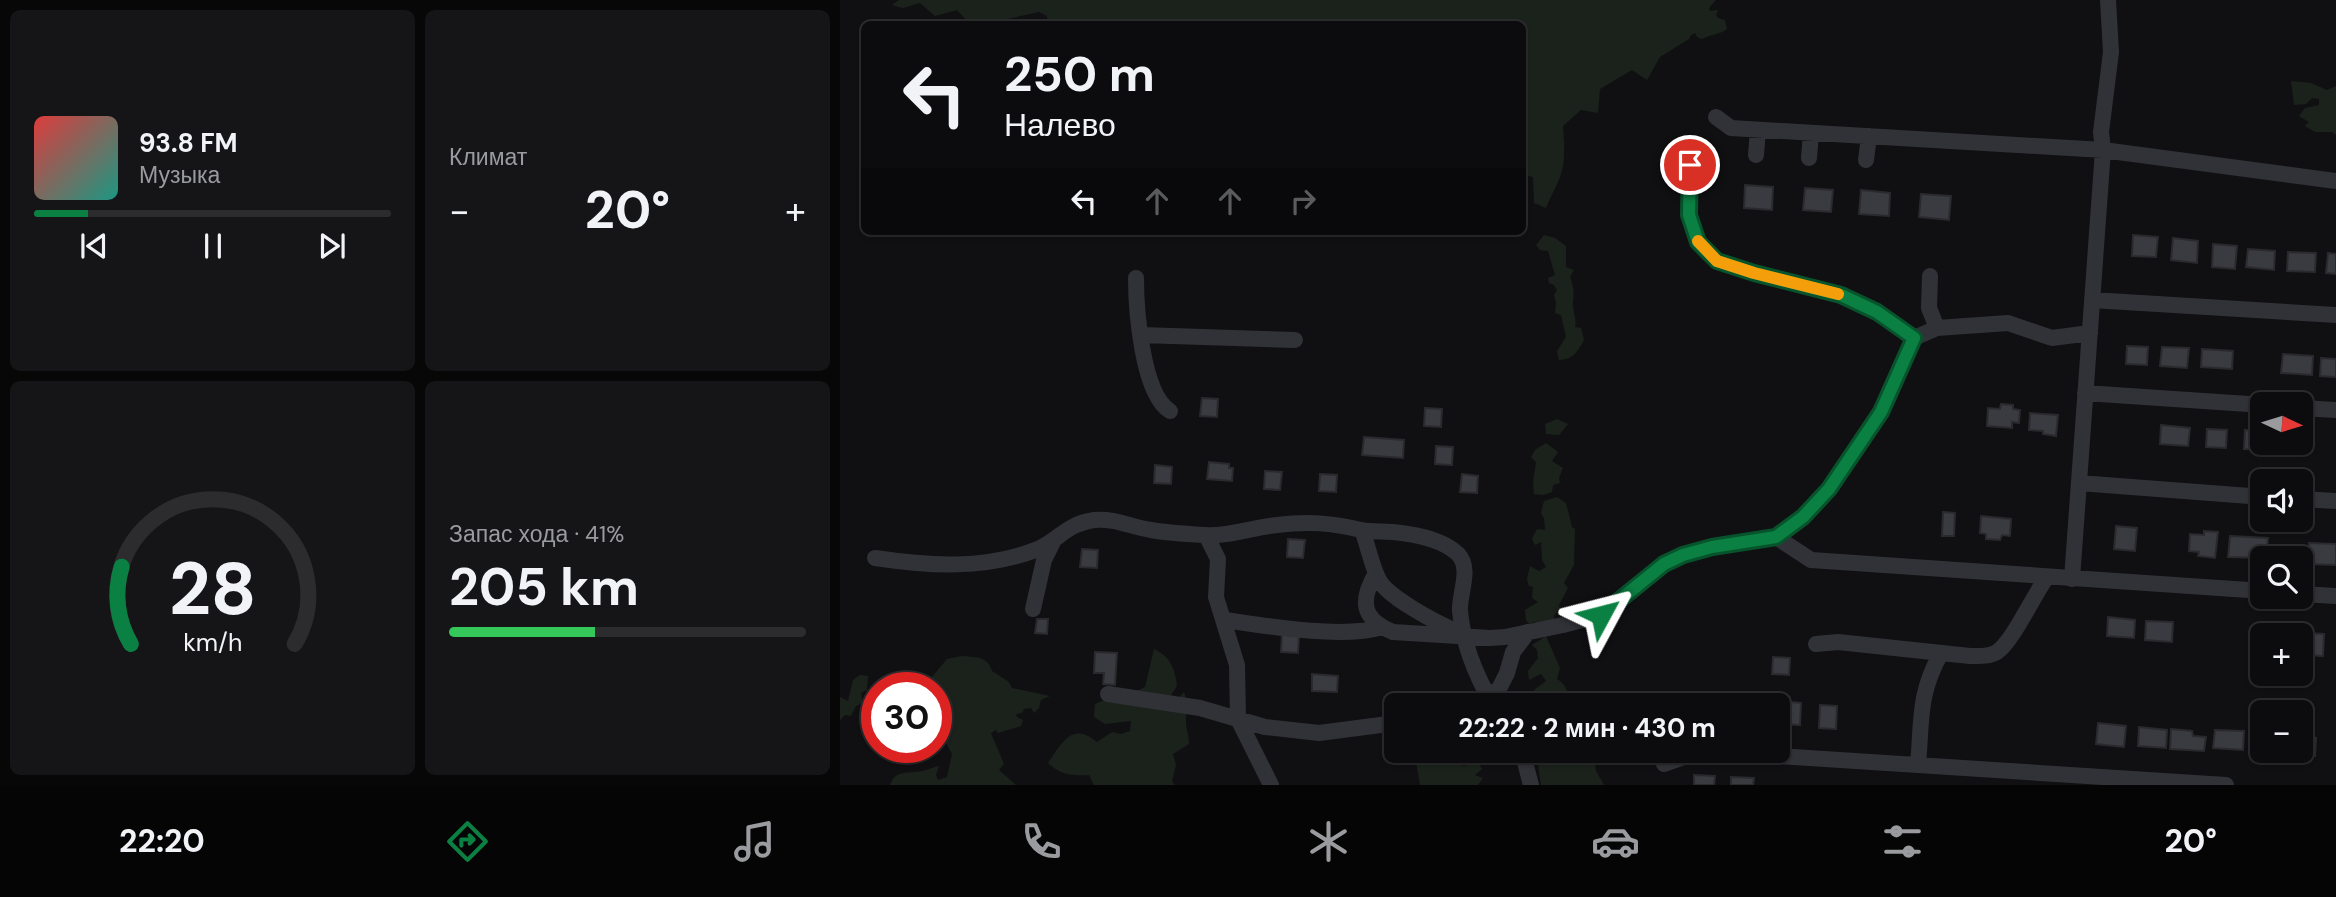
<!DOCTYPE html>
<html lang="ru">
<meta charset="utf-8">
<style>
:root{--surface:#0c0c0e;--page:#151517;--text:#f1f3f6;--muted:#9a9b9e;--line:#2c2c2e;--accent:#0b8043}
body{margin:0;font-family:"DM Sans",sans-serif;background:var(--page);color:var(--text);height:100vh;display:flex;flex-direction:column;font-size:26px;white-space:nowrap}
*{box-sizing:border-box;margin:0}
p{font-size:23px;color:var(--muted)}
.icon{flex:none;width:38px;height:38px;fill:none;stroke:currentColor;stroke-width:2;stroke-linecap:round;stroke-linejoin:round}
.map{position:relative;flex:1;overflow:hidden}
.panel{display:flex;flex-direction:column;gap:10px;padding:10px;background:#070708;width:840px}
.panel>*{flex:none}
.top-card{position:absolute;left:21px;top:21px;width:665px;height:214px;border-radius:10px;box-shadow:0 2px 5px #0004,0 0 0 2px var(--line);background:#0c0c0e;color:var(--text);overflow:hidden}
.needle{width:46px;rotate:94deg}
.fabs{position:absolute;left:1410px;top:392px;display:grid;gap:14px}
.fabs a{display:grid;place-items:center;width:63px;height:63px;border-radius:10px;background:var(--surface);box-shadow:0 2px 5px #0004,0 0 0 2px var(--line);font-size:35px}
.speed{position:absolute;left:21px;top:672px;display:flex;gap:14px;font-size:35px;font-weight:700;text-align:center}
.speed>*{display:grid;place-content:center;width:91px;height:91px;border-radius:50%;background:var(--surface);box-shadow:0 2px 5px #0004,0 0 0 2px var(--line);line-height:1}
.speed .limit{border:10px solid #d22;background:#fff;color:#111}
.pin{position:absolute;display:grid;place-items:center;width:60px;height:60px;color:#fff;margin:-30px;border:4px solid #fff;border-radius:50%;box-shadow:0 2px 7px #0007}
.me{position:absolute;width:77px;margin:-38px;rotate:52deg;stroke-linejoin:round;filter:drop-shadow(0 0 5px #0008)}
.turn{display:flex;align-items:center;gap:24px;height:147px;padding:0 28px;font-size:32px}
.turn .icon{width:91px;height:91px;stroke-width:2.5}
.turn b{display:block;font-size:49px;line-height:60px}
.lanes{display:flex;align-items:center;height:66px;padding:0 28px;background:#0003;justify-content:center;gap:35px;direction:ltr}
.lanes .off{opacity:.35}
.big{font-size:52px;font-weight:700;line-height:1.1}
.panel .tile{flex:1;display:flex;flex-direction:column;justify-content:center;gap:10px;min-width:0;padding:0 24px;border-radius:10px;background:var(--page)}
.panel .dial{align-items:center;gap:0}
.dial svg{height:182px;overflow:visible;fill:none;stroke:var(--line);stroke-width:7;stroke-linecap:round;text-anchor:middle}
.dial text{fill:var(--text);stroke:none}
.song{display:flex;align-items:center;gap:21px}
.cover{width:84px;height:84px;border-radius:10px;background:linear-gradient(135deg,hsl(0 70% 55%),hsl(170 70% 35%))}
.played{height:7px;border-radius:4px;background:linear-gradient(90deg,var(--accent) 15%,var(--line) 15%)}
.keys{display:flex;justify-content:space-around;direction:ltr}
.heat{display:flex;justify-content:space-between;align-items:center;font-size:38px;direction:ltr}
.charge{height:10px;border-radius:5px;background:linear-gradient(90deg,#34c759 41%,var(--line) 0)}
.panel .tiles{flex:1;display:grid;gap:10px;grid-template-columns:repeat(2,1fr)}
.trip{position:absolute;left:544px;top:693px;width:406px;height:70px;border-radius:10px;background:var(--surface);box-shadow:0 2px 5px #0004,0 0 0 2px var(--line);font-weight:700;line-height:70px;text-align:center}
.tab-bar{display:flex;height:112px;justify-content:space-around;align-items:center;background:#050506;color:var(--muted)}
.tab-bar .icon{width:49px;height:49px}
.tab-bar .active{color:var(--accent)}
.tab-bar b{font-size:32px;color:var(--text)}
main{display:flex;flex:1;min-height:0}
.map>svg:first-child{display:block}
</style>
<main>
<section class="panel">
<div class="tiles">
<div class="tile">
<div class="song"><i class="cover"></i><div><b>93.8 FM</b><p>Музыка</p></div></div>
<div class="played"></div>
<div class="keys"><svg class="icon" aria-label="previous" viewBox="0 0 24 24"><path d="M18 5L8 12l10 7zM5 5v14"/></svg><svg class="icon" aria-label="pause" viewBox="0 0 24 24"><path d="M8 5v14M16 5v14"/></svg><svg class="icon" aria-label="next" viewBox="0 0 24 24"><path d="M6 5l10 7-10 7zM19 5v14"/></svg></div>
</div>
<div class="tile"><p>Климат</p>
<div class="heat"><a>−</a><b class="big">20°</b><a>+</a></div>
</div>
<div class="tile dial"><svg viewBox="0 0 100 80">
<path d="M14 69A42 42 0 1 1 86 69"/>
<path d="M14 69A42 42 0 0 1 10 35" stroke="#0b8043"/>
<text x="50" y="56" font-size="32" font-weight="700">28</text>
<text x="50" y="72" font-size="11">km/h</text>
</svg></div>
<div class="tile"><p>Запас хода · 41%</p><b class="big">205 km</b><div class="charge"></div></div>
</div>
</section>
<div class="map">
<svg width="1496" height="785" viewBox="0 0 1496 785">
<rect width="100%" height="100%" fill="#101012"/>
<!-- green -->
<path fill="#1b221c" d="M59 0H876L869 8 870 11 878 10 876 15 878 18 885 20 887 29C879 35 871 34 862 39L857 37 855 33 851 35 849 39 820 57 807 80 792 70 760 89 758 113 741 110 723 126C724 142 726 162 720 177 716 188 710 197 706 208L694 203 693 177 683 175 682 24H208L207 16 199 12 154 22 129 23 117 10 95 16 80 3 63 8 52 5Z
M1451 81 1471 83 1487 90 1496 86V135L1492 132H1475L1465 126 1469 122 1459 116 1465 108 1479 105V99L1472 98 1466 104 1454 105Z
M704 235 715 238 726 246V267L734 270 730 277C734 287 734 293 733 302 732 310 737 318 735 327L741 328 744 340C737 352 734 359 719 360L717 351 726 337 721 315 715 313 716 303 714 295 717 290 714 285 709 283 708 278 715 275 708 251 700 250 696 245Z
M717 419 728 424 719 435 706 434 705 424Z
M706 443 718 452 712 461 723 468 719 478 720 483 713 485 712 492 703 495 694 494 693 482 696 462 691 457 695 450Z
M717 497 726 503 732 527 735 529 734 565 724 583 728 588 719 605 720 608 714 616 715 621 702 625 694 622 689 624 686 620 685 610 698 602 692 598 693 587 689 586 687 579 690 566 699 571 706 567 702 560 701 542 695 545 692 539 697 529 705 530 704 518 701 513 704 501Z
M706 636 720 668 717 679C726 685 728 689 727 700L732 705H691L694 690 706 681 701 674 689 680 688 671 698 658 697 650 692 645Z
M314 649C331 657 335 669 337 686L329 698 333 704 344 692C348 703 346 710 346 722 346 730 349 734 349 744L333 754 336 765 332 781 335 785H254L249 775C233 776 220 775 208 763 222 743 232 721 257 742L272 732 281 734 290 731 291 721 265 724 254 717 255 704C271 696 289 695 305 687Z
M121 656C135 657 148 656 152 671L169 682 172 688 210 696 201 700 199 708 194 713 191 708 184 709 182 713 176 714 177 717 183 720 181 726 158 733 156 730 151 733 164 764 159 770 176 785H50C55 772 62 773 75 772 83 772 91 768 99 766L96 775 98 780 107 777 112 754 104 739 99 707 103 704 99 703 97 696 99 687 94 686 91 678 107 659Z
M20 675 28 676 27 690 21 693 23 703 16 706 11 716 5 715 0 720V697L8 701 13 680Z
M696 751H753L756 771 764 785H701Z
M601 757H619L623 766 638 762 642 769 635 775 643 778 638 785H580L576 762 588 765Z"/>
<!-- building -->
<path fill="#3a3b40" stroke="#2a2a2e" stroke-width="2" d="M905 185 933 187 932 210 904 208Z
M965 188 993 190 991 212 963 210Z
M1021 190 1050 193 1049 216 1019 214Z
M1081 194 1111 196 1109 220 1079 217Z
M1293 235 1318 237 1316 257 1292 256Z
M1333 238 1358 241 1357 263 1331 260Z
M1373 244 1397 246 1395 269 1372 267Z
M1408 249 1435 251 1434 270 1406 267Z
M1448 252 1476 253 1475 272 1447 271Z
M1488 253 1496 254V274L1486 273Z
M1287 346 1308 347 1307 365 1286 364Z
M1322 347 1349 348 1347 368 1320 366Z
M1362 349 1393 351 1392 369 1361 367Z
M1443 354 1473 356 1472 375 1441 373Z
M1481 358 1496 359V377L1480 376Z
M362 398 378 399 377 417 360 416Z
M1161 404 1173 405V409L1180 410 1179 423 1172 422V428L1147 426 1148 408 1160 409Z
M585 408 602 409 601 427 584 426Z
M1190 413 1218 415 1216 436 1203 434V431L1189 430Z
M1321 425 1350 428 1348 446 1320 444Z
M1367 429 1387 430 1386 448 1366 447Z
M1405 430 1423 431 1425 450 1404 449Z
M1461 431 1469 432 1468 445 1453 444 1452 454 1437 453 1438 443H1461Z
M524 437 564 440 563 458 522 455Z
M596 446 613 447 612 465 595 464Z
M369 462 389 464V468H393L392 481 367 479Z
M315 465 332 467 331 484 314 483Z
M425 471 442 472 440 490 424 489Z
M480 474 497 475 496 492 479 491Z
M622 474 638 476 637 493 620 492Z
M1103 512 1115 513 1114 536H1102Z
M1141 516 1171 519 1170 536 1162 535 1160 540 1146 539V534L1140 533Z
M1276 526 1297 528 1295 551 1274 549Z
M1364 531 1378 532 1375 558 1358 556 1359 552 1349 551 1350 534 1364 535Z
M1390 536 1428 538 1426 558 1388 557Z
M448 539 465 540 463 558 447 557Z
M1469 543 1496 544V565L1468 564Z
M242 549 258 550 257 568 240 567Z
M1268 617 1295 620 1294 638 1267 636Z
M197 619H208L207 634 195 633Z
M1306 621 1333 622 1332 642 1305 640Z
M1421 627 1453 629V635H1423V648L1420 647Z
M1465 633 1484 634 1483 656 1464 655Z
M442 634 459 635 458 653 441 652Z
M255 652 277 653 275 685 263 684 264 673H254Z
M933 657 950 658 949 675 932 674Z
M472 674 498 676 497 692 472 691Z
M772 692 773 705H756L755 693Z
M811 694 838 696V705H810Z
M854 697 880 698 879 705H853Z
M942 701 961 703 960 725 941 724Z
M980 705 997 706 996 729 979 728Z
M1258 723 1286 726 1284 747 1256 744Z
M1299 727 1327 730 1326 748 1298 746Z
M1331 729 1352 731 1353 736 1366 737 1364 751 1330 749Z
M1375 730 1404 731 1403 750 1373 748Z
M1419 734H1423V751H1435V753L1417 752Z
M1461 737 1476 738 1475 756 1457 755V751H1461Z
M854 775 875 776 874 785H854Z
M891 777 914 778 913 785H891Z"/>
<g fill="none" stroke-linecap="round" stroke-linejoin="round">
<!-- minor -->
<path stroke="#313237" stroke-width="16" d="M876 117 891 128 1263 150 1496 181
M850 150 849 215 858 242 877 261 914 273 1001 295 1037 311 1074 338
M916 155 918 130
M969 158 971 133
M1026 160 1029 136
M1090 276 1089 308 1097 328
M296 278C296 309 302 394 330 411
M1252 300 1496 315
M301 335 455 340
M1245 393 1423 405
M1461 408 1496 410
M1239 483 1423 497
M1461 499 1496 501
M522 530C528 546 531 563 538 578 545 596 597 623 616 631
M366 535 378 559 376 597 397 665 398 719 431 785
M936 537 971 560 1423 591
M35 558C89 566 145 570 198 549 219 540 226 524 254 520 275 518 291 527 311 530 328 533 346 534 364 535 387 537 414 527 437 525 468 521 492 523 521 530 531 532 543 531 553 532 574 534 602 539 618 554 632 569 619 593 620 611 623 645 636 676 653 705
M536 573C520 600 521 619 553 632L650 638 665 637 723 625 761 615 824 564 843 555 872 547 936 537 963 517 989 489 1040 412 1074 338 1097 328 1168 323 1212 338 1250 333
M1232 579 1263 150 1261 132 1271 52 1268 0
M1461 594 1496 596
M193 609 204 560 214 540
M385 620C426 626 503 639 542 627
M976 644 998 642 1130 656C1139 656 1149 657 1157 652 1173 641 1193 596 1207 577
M268 694 360 708 425 727 479 733 556 723
M623 705 648 696 659 689 667 673 673 652 688 632
M682 751 691 785
M824 764 861 751 1386 785
M1078 765C1082 720 1078 694 1101 653"/>
</g>
<g fill="none" stroke-linecap="round" stroke-linejoin="round">
<!-- route casing -->
<g stroke="#07532c" stroke-width="18">
<path id="route" d="M761 615 824 564 843 555 872 547 936 537 963 517 989 489 1041 412 1074 338 1037 312 1001 295 914 273 877 261 858 242 849 215 850 165"/>
</g>
<!-- route -->
<use href="#route" stroke="#0b8043" stroke-width="12"/>
<!-- slow -->
<path stroke="#f59e0b" stroke-width="12" d="M858 241 877 261 914 273 998 294"/>
</g>
</svg>
<div class="fabs">
<a><svg class="needle" viewBox="-14 -14 28 28"><path d="M0-13l5 13h-10z" fill="#e53935"/><path d="M0 13l5-13h-10z" fill="#9a9b9e"/></svg></a>
<a><svg class="icon" aria-label="sound" viewBox="0 0 24 24"><path d="M4 9h4l5-4v14l-5-4H4zM17 9q2 3 0 6"/></svg></a>
<a><svg class="icon" aria-label="search" viewBox="0 0 24 24"><circle cx="10" cy="10" r="6"/><path d="M15 15l6 6"/></svg></a>
<a>+</a>
<a>−</a>
</div>
<div class="speed"><div class="limit">30</div></div>
<div class="pin" style="left:850px;top:165px;background:#d93025"><svg class="icon" aria-label="arrive" viewBox="0 0 24 24"><path d="M6 21V4h12l-3 4 3 4H6"/></svg></div>
<svg class="me" style="left:761px;top:615px" viewBox="-20 -20 40 40"><path d="M0-17L14 15 0 8-14 15z" fill="#0b8043" stroke="#fff" stroke-width="4"/></svg>
<div class="trip">22:22 · 2 мин · 430 m</div>
<div class="top-card">
<div class="turn"><svg class="icon" aria-label="left" viewBox="0 0 24 24"><path d="M17 20v-9H6M10 6l-5 5 5 5"/></svg><div><b>250 m</b>Налево</div></div>
<div class="lanes"><svg class="icon" aria-label="left" viewBox="0 0 24 24"><path d="M17 20v-9H6M10 6l-5 5 5 5"/></svg><svg class="icon off" aria-label="ahead" viewBox="0 0 24 24"><path d="M12 20V5M6 11l6-6 6 6"/></svg><svg class="icon off" aria-label="ahead" viewBox="0 0 24 24"><path d="M12 20V5M6 11l6-6 6 6"/></svg><svg class="icon off" aria-label="right" viewBox="0 0 24 24"><path d="M7 20v-9h11M14 6l5 5-5 5"/></svg></div>
</div>
</div>
</main>
<nav class="tab-bar">
<b>22:20</b>
<svg class="icon active" aria-label="directions" viewBox="0 0 24 24"><path d="M12 3l9 9-9 9-9-9zM9 14v-3h6M13 9l2 2-2 2"/></svg>
<svg class="icon" aria-label="music" viewBox="0 0 24 24"><path d="M9 18V5l10-2v13"/><circle cx="6" cy="18" r="3"/><circle cx="16" cy="16" r="3"/></svg>
<svg class="icon" aria-label="phone" viewBox="0 0 24 24"><path d="M5 4h4l2 5-3 2q2 4 5 5l2-3 5 2v4C11 20 4 13 5 4z"/></svg>
<svg class="icon" aria-label="climate" viewBox="0 0 24 24"><path d="M12 3v18M4 7l16 10M4 17L20 7"/></svg>
<svg class="icon" aria-label="car" viewBox="0 0 24 24"><path d="M5 17H2v-5l4-1 3-4h7l3 4 3 1v5h-3M9 17h6M6 11h13"/><circle cx="7" cy="17" r="2"/><circle cx="17" cy="17" r="2"/></svg>
<svg class="icon" aria-label="filters" viewBox="0 0 24 24"><path d="M4 7h16M4 17h16"/><circle cx="9" cy="7" r="2"/><circle cx="15" cy="17" r="2"/></svg>
<b>20°</b>
</nav>
